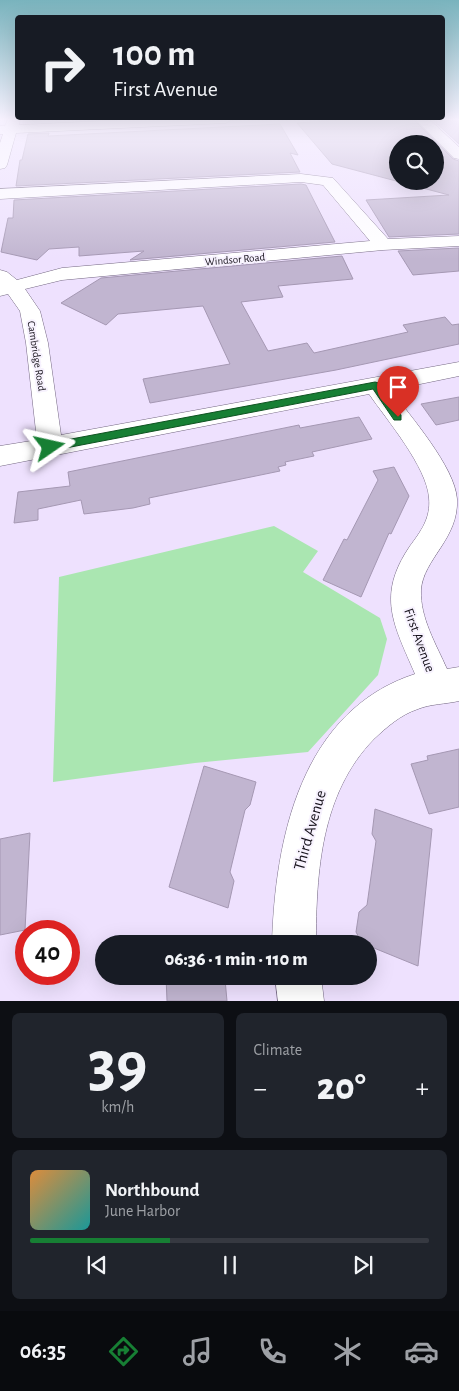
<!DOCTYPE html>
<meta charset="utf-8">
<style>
:root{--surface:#171b24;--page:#20242c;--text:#f1f3f6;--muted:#9ea1a6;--line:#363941;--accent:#177f34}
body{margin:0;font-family:"Alegreya Sans",sans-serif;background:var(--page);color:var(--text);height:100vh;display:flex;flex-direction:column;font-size:19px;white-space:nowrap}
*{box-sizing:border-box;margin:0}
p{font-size:16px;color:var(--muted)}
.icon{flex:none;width:28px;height:28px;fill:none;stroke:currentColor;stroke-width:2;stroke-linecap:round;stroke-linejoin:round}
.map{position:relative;height:1001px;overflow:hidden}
.panel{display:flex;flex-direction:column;gap:12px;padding:12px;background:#0d0f14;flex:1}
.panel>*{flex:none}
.banner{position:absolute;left:15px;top:15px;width:430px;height:105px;border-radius:5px;box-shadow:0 5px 20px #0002;background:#171b24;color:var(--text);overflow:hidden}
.tools{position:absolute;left:389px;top:135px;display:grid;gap:10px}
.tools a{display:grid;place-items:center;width:55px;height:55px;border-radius:50%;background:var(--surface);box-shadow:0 5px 20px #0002;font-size:25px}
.speed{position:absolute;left:15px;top:920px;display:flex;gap:10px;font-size:25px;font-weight:700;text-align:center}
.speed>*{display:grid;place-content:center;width:65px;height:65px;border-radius:50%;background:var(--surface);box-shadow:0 5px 20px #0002;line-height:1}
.speed .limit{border:8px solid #d22;background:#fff;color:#111}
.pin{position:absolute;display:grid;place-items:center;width:42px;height:42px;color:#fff;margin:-51px -21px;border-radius:50% 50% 50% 0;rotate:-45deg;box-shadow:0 0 5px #0007}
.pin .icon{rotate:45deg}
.me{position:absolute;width:55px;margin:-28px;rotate:79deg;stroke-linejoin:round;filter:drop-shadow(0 0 4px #0008)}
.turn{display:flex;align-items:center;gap:18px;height:105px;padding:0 15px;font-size:22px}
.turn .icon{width:65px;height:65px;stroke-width:2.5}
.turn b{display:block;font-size:35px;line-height:42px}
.big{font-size:38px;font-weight:800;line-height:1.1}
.panel .card{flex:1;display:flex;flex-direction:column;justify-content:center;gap:8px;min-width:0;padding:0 18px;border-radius:8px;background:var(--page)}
.panel .dial{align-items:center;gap:0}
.dial b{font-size:65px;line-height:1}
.song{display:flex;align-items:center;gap:15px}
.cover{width:60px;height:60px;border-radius:8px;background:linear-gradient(135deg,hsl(30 70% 55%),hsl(180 70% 35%))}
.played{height:5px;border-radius:2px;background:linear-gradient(90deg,var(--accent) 35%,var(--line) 35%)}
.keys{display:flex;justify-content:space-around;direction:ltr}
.heat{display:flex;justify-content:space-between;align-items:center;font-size:28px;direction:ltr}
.panel .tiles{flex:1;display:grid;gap:12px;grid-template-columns:1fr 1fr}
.card:last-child{grid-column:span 2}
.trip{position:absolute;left:95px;top:935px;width:282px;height:50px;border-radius:25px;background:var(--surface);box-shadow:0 5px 20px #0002;font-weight:800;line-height:50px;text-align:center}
.tab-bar{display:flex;height:80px;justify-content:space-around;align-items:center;background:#090b0e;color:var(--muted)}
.tab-bar .icon{width:35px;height:35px}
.tab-bar .current{color:var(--accent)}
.tab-bar b{font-size:22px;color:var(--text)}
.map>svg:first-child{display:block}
</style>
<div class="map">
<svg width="459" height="1001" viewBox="0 0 459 1001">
<rect width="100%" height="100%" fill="#eee1fe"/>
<!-- green -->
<path fill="#aae6b1" d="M274 526 318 551 303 572 380 618 387 639 378 675 308 752 195 763 53 782 59 577Z"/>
<!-- building -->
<path fill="#c1b5d0" stroke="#a598b3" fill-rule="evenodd" d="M358 119H413L453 159 459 161V234L389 237 366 200 449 195 332 164 297 123ZM398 144H435V181H398Z
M432 119H459V144Z
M280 124 298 155 290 153 300 172 16 186 20 160H22L28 134 49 133 48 136Z
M301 184 306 185 335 242 130 260 144 251 79 256V247L49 249 37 260 1 252 8 218H13L14 200Z
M459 248V271L413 275 398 251Z
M342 256 353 279 278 286 283 297 241 302 268 351 307 343 314 353 408 332 403 325 445 317 452 325 459 324V344L336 370 150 403 143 379 230 364 203 306 118 314 106 325 61 303 101 278Z
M459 397V420L436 425 421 404Z
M359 417 372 439 312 452 314 456 285 462 286 465 278 467 280 471 149 498 150 504 133 508 84 514 81 500 38 509V520L14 523 18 492 70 486 68 472 299 425 300 428Z
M394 467 409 496 391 534 389 533 361 597 323 580 344 539 347 540 378 480 373 471Z
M459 749V807L429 814 411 764 428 760 427 756Z
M204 766 256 782 250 805 245 810 230 872 234 881 228 908 169 887Z
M375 809 432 829 418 966 369 946V944L362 943 356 932 359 912 367 905 376 841 372 834Z
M30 833 25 930 0 935V839Z
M220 938 227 944H189Z
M166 976H226L225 979 227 1001H167Z"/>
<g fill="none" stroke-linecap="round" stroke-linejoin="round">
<!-- minor casing -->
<g stroke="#746882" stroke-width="1">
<path id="minor" d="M8 119H20L19 125 144 119H232L226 123 16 133 7 165 5 168 0 169V143L3 134H0V126H5Z
M301 174 333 178 388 239 459 236V246L383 250 62 280 25 289 40 311 48 343 61 435 459 362V376L391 390C410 416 455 467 457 499 459 539 423 559 421 590 420 618 436 644 447 669L459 667V701C446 704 430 704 418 709 400 715 387 727 374 739 321 793 316 872 316 944H272C275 839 301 711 415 674 394 625 376 596 410 546 421 531 431 518 429 498 427 467 387 420 369 394L0 466V446L37 440 26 343 20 311 8 294 0 296V270L7 272 17 280 62 268 370 241 323 185 301 182 0 199V189Z
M275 976H321L324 1001H278Z"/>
</g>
<!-- major casing -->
<g stroke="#746882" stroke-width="1">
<path id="major" d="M415 119H429L459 147V159L454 158Z"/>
</g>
<!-- minor -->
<use href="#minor" fill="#fff" fill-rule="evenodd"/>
<!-- major -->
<use href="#major" fill="#fff" fill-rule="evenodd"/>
</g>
<!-- sky -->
<linearGradient id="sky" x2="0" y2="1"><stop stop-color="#79b3bd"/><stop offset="0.46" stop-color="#f7f2ff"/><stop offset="1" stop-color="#f7f2ff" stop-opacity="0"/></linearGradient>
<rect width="459" height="259" fill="url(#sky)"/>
<!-- route -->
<path fill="#177f34" stroke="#0f5322" d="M375 382 379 383 401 415V420H394L373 389 50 451 45 447 50 443Z"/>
<g text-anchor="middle" stroke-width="4" stroke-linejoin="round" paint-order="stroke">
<!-- far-street labels -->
<g font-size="11" fill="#15111a" stroke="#f7f2fe">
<text transform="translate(235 259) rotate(-5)" y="4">Windsor Road</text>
<text transform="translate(37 356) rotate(81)" y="4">Cambridge Road</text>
</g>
<!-- street labels -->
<g font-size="14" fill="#15111a" stroke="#f7f2fe">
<text transform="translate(420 640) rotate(70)" y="5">First Avenue</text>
</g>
<!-- near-street labels -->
<g font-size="16" fill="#15111a" stroke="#f7f2fe">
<text transform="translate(309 830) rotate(-74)" y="6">Third Avenue</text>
</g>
</g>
</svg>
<div class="tools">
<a><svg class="icon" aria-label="search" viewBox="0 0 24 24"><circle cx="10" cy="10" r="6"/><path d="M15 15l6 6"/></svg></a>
</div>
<div class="speed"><div class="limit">40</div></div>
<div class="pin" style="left:398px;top:417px;background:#d93025"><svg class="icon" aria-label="arrive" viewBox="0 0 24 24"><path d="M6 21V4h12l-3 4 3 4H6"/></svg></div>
<svg class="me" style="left:50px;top:447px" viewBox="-20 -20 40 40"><path d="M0-17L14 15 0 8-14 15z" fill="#177f34" stroke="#fff" stroke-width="4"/></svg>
<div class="trip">06:36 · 1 min · 110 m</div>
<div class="banner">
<div class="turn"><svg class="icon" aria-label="right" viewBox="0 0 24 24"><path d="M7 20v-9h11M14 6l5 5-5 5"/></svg><div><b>100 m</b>First Avenue</div></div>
</div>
</div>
<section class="panel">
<div class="tiles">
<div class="card dial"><b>39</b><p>km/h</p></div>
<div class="card"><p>Climate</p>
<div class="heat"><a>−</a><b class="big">20°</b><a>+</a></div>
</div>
<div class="card">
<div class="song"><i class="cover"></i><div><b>Northbound</b><p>June Harbor</p></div></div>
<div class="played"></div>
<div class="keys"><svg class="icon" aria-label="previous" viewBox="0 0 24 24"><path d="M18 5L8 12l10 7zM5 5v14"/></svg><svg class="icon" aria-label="pause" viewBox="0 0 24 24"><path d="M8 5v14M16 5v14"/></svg><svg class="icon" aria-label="next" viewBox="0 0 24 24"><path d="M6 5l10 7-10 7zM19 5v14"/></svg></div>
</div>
</div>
</section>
<nav class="tab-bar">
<b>06:35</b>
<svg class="icon current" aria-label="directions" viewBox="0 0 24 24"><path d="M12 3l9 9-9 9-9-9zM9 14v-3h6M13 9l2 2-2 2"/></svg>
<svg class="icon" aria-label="music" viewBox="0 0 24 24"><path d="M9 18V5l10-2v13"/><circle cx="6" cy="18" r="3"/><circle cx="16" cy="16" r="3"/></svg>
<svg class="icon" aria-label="phone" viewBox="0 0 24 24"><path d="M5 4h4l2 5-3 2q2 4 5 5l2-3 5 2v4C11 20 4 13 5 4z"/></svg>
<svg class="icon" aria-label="climate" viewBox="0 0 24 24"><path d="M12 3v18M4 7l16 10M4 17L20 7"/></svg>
<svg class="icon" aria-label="car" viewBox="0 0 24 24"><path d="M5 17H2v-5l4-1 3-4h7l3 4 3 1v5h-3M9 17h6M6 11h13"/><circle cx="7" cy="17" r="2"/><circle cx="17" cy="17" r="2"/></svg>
</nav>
